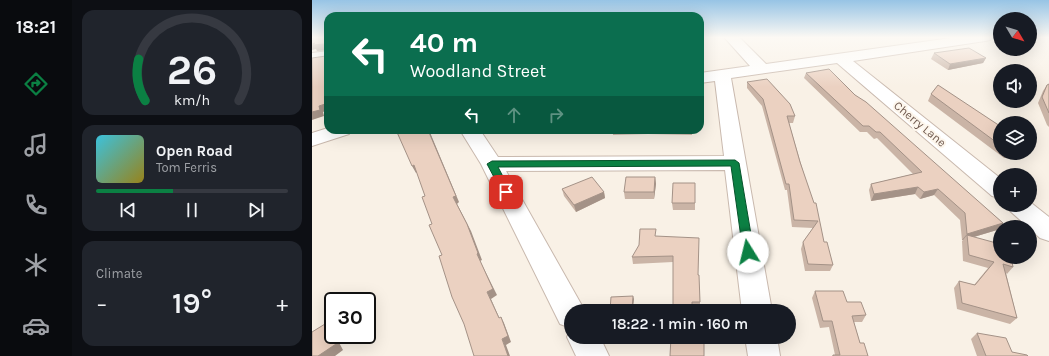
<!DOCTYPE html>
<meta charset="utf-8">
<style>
:root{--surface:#171b24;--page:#20242c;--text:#f1f3f6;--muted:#9ea1a6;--line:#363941;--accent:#0b8043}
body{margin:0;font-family:Karla,sans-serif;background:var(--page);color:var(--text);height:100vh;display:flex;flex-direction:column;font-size:15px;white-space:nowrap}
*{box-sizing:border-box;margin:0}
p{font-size:13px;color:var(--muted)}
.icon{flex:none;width:22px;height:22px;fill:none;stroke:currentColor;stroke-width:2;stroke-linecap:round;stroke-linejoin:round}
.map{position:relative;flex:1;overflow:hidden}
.side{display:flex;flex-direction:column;gap:10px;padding:10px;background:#0d0f14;width:240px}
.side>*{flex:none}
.banner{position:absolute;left:12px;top:12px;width:380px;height:122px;border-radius:12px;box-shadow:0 4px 16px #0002;background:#0b6e4f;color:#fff;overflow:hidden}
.needle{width:26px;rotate:128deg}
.tools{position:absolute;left:681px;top:12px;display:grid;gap:8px}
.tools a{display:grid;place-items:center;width:44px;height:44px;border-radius:50%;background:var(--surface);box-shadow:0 4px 16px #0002;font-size:20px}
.speed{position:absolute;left:12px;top:292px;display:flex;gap:8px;font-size:20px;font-weight:700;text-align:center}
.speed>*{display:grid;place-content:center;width:52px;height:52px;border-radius:50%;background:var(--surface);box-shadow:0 4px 16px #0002;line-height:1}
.speed .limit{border:2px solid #111;border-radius:6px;background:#fff;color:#111}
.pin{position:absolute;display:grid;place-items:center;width:34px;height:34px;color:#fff;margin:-17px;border-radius:8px;box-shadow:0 2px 6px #0006}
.me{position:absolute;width:44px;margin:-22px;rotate:351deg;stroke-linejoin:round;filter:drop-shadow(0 0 3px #0008)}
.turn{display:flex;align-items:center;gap:14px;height:84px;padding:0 20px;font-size:18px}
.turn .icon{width:52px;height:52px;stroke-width:2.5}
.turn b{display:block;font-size:28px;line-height:34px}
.lanes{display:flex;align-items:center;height:38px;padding:0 20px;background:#0003;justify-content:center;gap:20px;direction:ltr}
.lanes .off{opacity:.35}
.big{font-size:30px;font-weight:600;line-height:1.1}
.side .card{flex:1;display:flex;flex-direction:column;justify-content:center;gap:6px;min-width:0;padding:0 14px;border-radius:12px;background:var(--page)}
.side .dial{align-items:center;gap:0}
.dial svg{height:104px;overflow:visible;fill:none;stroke:var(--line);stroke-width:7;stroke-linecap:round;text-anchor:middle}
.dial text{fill:var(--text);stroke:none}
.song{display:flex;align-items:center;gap:12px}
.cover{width:48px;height:48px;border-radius:6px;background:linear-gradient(135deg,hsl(190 70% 55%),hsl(50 70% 35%))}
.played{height:4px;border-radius:2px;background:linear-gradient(90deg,var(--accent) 40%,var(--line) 40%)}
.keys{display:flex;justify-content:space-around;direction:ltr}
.heat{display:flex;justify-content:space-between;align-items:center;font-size:22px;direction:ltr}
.trip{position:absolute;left:252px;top:304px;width:232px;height:40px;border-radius:20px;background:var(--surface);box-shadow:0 4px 16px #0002;font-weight:600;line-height:40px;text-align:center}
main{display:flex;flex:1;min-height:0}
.tabs{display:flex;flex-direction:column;width:72px;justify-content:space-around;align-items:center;background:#090b0e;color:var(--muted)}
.tabs .icon{width:28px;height:28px}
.tabs .current{color:var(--accent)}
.tabs b{font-size:18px;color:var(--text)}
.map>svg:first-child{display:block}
</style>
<main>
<nav class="tabs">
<b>18:21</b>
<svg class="icon current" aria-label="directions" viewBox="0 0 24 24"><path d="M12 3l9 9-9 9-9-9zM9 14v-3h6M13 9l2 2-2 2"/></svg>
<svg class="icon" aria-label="music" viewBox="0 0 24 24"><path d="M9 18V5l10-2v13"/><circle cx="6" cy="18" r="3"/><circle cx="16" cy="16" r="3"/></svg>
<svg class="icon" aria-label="phone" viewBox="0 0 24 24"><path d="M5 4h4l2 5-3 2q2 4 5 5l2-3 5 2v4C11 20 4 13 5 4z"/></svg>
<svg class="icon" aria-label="climate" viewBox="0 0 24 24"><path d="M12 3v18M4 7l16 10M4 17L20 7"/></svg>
<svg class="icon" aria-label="car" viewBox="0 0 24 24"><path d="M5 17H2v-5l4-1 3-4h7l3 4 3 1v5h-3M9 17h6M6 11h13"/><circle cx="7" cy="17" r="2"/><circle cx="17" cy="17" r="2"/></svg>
</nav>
<section class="side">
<div class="card dial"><svg viewBox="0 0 100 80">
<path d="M14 69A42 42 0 1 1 86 69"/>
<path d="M14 69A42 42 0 0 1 9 37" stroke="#0b8043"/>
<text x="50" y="56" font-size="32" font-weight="700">26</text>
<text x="50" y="72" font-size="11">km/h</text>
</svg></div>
<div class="card">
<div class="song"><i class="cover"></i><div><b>Open Road</b><p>Tom Ferris</p></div></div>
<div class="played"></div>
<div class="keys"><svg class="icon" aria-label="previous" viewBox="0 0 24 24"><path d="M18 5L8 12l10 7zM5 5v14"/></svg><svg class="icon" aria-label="pause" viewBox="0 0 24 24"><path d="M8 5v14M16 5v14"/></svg><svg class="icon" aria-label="next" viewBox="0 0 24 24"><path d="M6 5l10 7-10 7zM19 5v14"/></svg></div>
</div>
<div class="card"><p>Climate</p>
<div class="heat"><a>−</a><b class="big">19°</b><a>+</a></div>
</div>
</section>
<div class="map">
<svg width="737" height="356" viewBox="0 0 737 356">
<rect width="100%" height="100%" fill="#f9f1e6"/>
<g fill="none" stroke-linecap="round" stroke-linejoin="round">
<!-- minor casing -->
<g stroke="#c9b9ae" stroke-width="2">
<path id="minor" d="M412 37H427L454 64 646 37H680L678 40 673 41 541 61 688 178V198L680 196 525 63 419 78 460 311H430L413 170 194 171 273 311H259V328L248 324 169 164 148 130H168L186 157 412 156 403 81 388 83V73L438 66Z
M16 51V61L0 63V53Z
M16 128V130H40L37 134 0 146V133Z
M718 202 737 217V241L728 238 718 229V227H716L698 211 694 205H718Z
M259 329V337H288L297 356H264L255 337Z
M433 337H465L468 356H436Z"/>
</g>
<!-- minor -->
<use href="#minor" fill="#fff" fill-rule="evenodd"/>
</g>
<!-- wall -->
<path fill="#cab4a6" d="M622 53 674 58 671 63 636 70 619 59Z
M494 73 543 95 691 223 685 230 662 237 701 267 695 274 694 273 705 318 698 324 645 309 642 288 647 281 662 285 676 268 651 261 650 241 651 240H650L648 220 622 195 608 199 603 194 559 201 557 190 559 184 601 174 565 138 562 139 555 132H548L492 78Z
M435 82 483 116 481 123H477L512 242 521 265 518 271H493L489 249 491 242 501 228 480 227 475 190H473L450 106 435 88Z
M737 84V127L735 125 726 103 731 91 735 85Z
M619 94 688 126V153H717L692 158 616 101Z
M260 130H380V135L336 134 301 135V133L261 132Z
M343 177 344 184 342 199H313L312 192Z
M250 189 292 192 293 198 264 212 252 196Z
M360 203H383V210H361Z
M344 236 386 275 388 302V308H380L361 303V262L321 264 320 257Z
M503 291 535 302 554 315 550 322H542L548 343 556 356H520L521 355H523L517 327 508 328 500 298Z
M322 299 321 311H298V310Z
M665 333 700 352 716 356H665L659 339Z"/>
<!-- shaded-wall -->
<path fill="#a49287" d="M388 37H390L388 43Z
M0 44H12L16 50 5 51 4 49 0 50Z
M674 58 671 63 636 70 638 64Z
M16 103V110L11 112 12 116 0 120V112L7 106Z
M116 130H117L147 202 145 204 159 231 170 260 168 261 185 295 179 299 190 324 187 318 175 292 165 254 141 197Z
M718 147H722L718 152Z
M695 153H717L692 158Z
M102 165 106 172 104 173 100 166Z
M343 177 344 184 342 199V192Z
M606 187 603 194 559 201 562 194Z
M626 189 622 195 608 199 612 192Z
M292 192 293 198 264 212 262 205Z
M691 223 685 230 655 239V235L651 240H650L655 234Z
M321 296 322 299 320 311V310Z
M189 317 192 323 199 342 194 345 198 356H196L190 339Z
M13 324 21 330V335H23L31 350 23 356H6Z"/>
<!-- building -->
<path fill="#ebd1c1" stroke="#a49287" d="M0 37H16V103L7 106 8 110 0 112V58L14 56V45L12 44 1 45 3 43 0 44Z
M657 48 674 58 638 64 622 53Z
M517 69 543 95 554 102 691 223 655 234 653 213 626 189 612 192 606 187 562 194 559 184 610 172 568 132H564L557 126H551L494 73Z
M455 79 478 104 483 116H475L488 162 502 203H504L512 242H515L521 265 496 264 491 242 506 221 482 220 477 184H474L451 99 435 82Z
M737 84V113L730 97 735 85Z
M626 85 688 126V145L619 94Z
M84 130H116L144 196 141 197 155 224 166 253 165 254 181 289 175 292 187 318 189 317 196 336 190 339 196 356H162L152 324 140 297 127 256 130 255 117 225 120 224 110 197 113 196 102 165 100 166Z
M718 144 722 147H718Z
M280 177 292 192 262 205 250 189Z
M314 177H343L342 192H312Z
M361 183H383V203H360Z
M328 229H344L343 236 387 238 386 275H387L388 302H380V311H361V256L320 257 327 245Z
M655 235 688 244V257H699L701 267 691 264 705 318 650 303 647 281 663 285 682 262 657 255Z
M503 291H531L535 302H549L554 315 540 316 548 343H552L556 356H521V355H528L520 321H511Z
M321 296 320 310H298L299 297Z
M13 324 24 344 6 356H0V332Z
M665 333 694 338 700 352 715 355 716 356H674Z
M359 337H392V356H358Z"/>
<!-- sky -->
<linearGradient id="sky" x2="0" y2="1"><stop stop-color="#97c4e5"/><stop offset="0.43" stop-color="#fcf9f4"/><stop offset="1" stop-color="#fcf9f4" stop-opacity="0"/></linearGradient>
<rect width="737" height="87" fill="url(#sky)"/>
<!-- route -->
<path fill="#0b8043" stroke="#07532c" d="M423 160 427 163 442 252 440 255 436 256 433 255 431 252 419 166 186 167 199 192 194 195 191 194 175 164 180 161Z"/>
<g text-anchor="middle" stroke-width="4" stroke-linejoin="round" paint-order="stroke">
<!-- street labels -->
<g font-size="12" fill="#6f594e" stroke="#fdf6ec">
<text transform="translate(608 124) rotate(40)" y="4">Cherry Lane</text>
</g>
</g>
</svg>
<div class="tools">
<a><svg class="needle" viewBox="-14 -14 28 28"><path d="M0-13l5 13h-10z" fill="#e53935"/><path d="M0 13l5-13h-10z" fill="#9ea1a6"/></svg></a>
<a><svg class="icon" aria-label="sound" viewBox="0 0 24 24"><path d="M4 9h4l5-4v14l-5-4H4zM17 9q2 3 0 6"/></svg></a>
<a><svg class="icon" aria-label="layers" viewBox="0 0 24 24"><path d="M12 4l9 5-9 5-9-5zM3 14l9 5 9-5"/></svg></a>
<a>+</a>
<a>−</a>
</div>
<div class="speed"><div class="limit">30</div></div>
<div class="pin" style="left:194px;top:192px;background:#d93025"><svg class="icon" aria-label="arrive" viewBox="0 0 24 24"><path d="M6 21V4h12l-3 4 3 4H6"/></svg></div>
<svg class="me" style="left:436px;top:252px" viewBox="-20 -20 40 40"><circle r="19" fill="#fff"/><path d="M0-13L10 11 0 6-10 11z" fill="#0b8043"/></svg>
<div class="trip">18:22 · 1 min · 160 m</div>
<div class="banner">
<div class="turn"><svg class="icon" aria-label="left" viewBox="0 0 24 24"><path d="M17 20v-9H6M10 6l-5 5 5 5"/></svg><div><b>40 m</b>Woodland Street</div></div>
<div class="lanes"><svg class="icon" aria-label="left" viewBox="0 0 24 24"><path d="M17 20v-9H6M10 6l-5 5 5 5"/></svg><svg class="icon off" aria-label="ahead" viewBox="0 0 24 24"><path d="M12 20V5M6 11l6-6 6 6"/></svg><svg class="icon off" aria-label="right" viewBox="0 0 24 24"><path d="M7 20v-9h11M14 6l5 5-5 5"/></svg></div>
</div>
</div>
</main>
